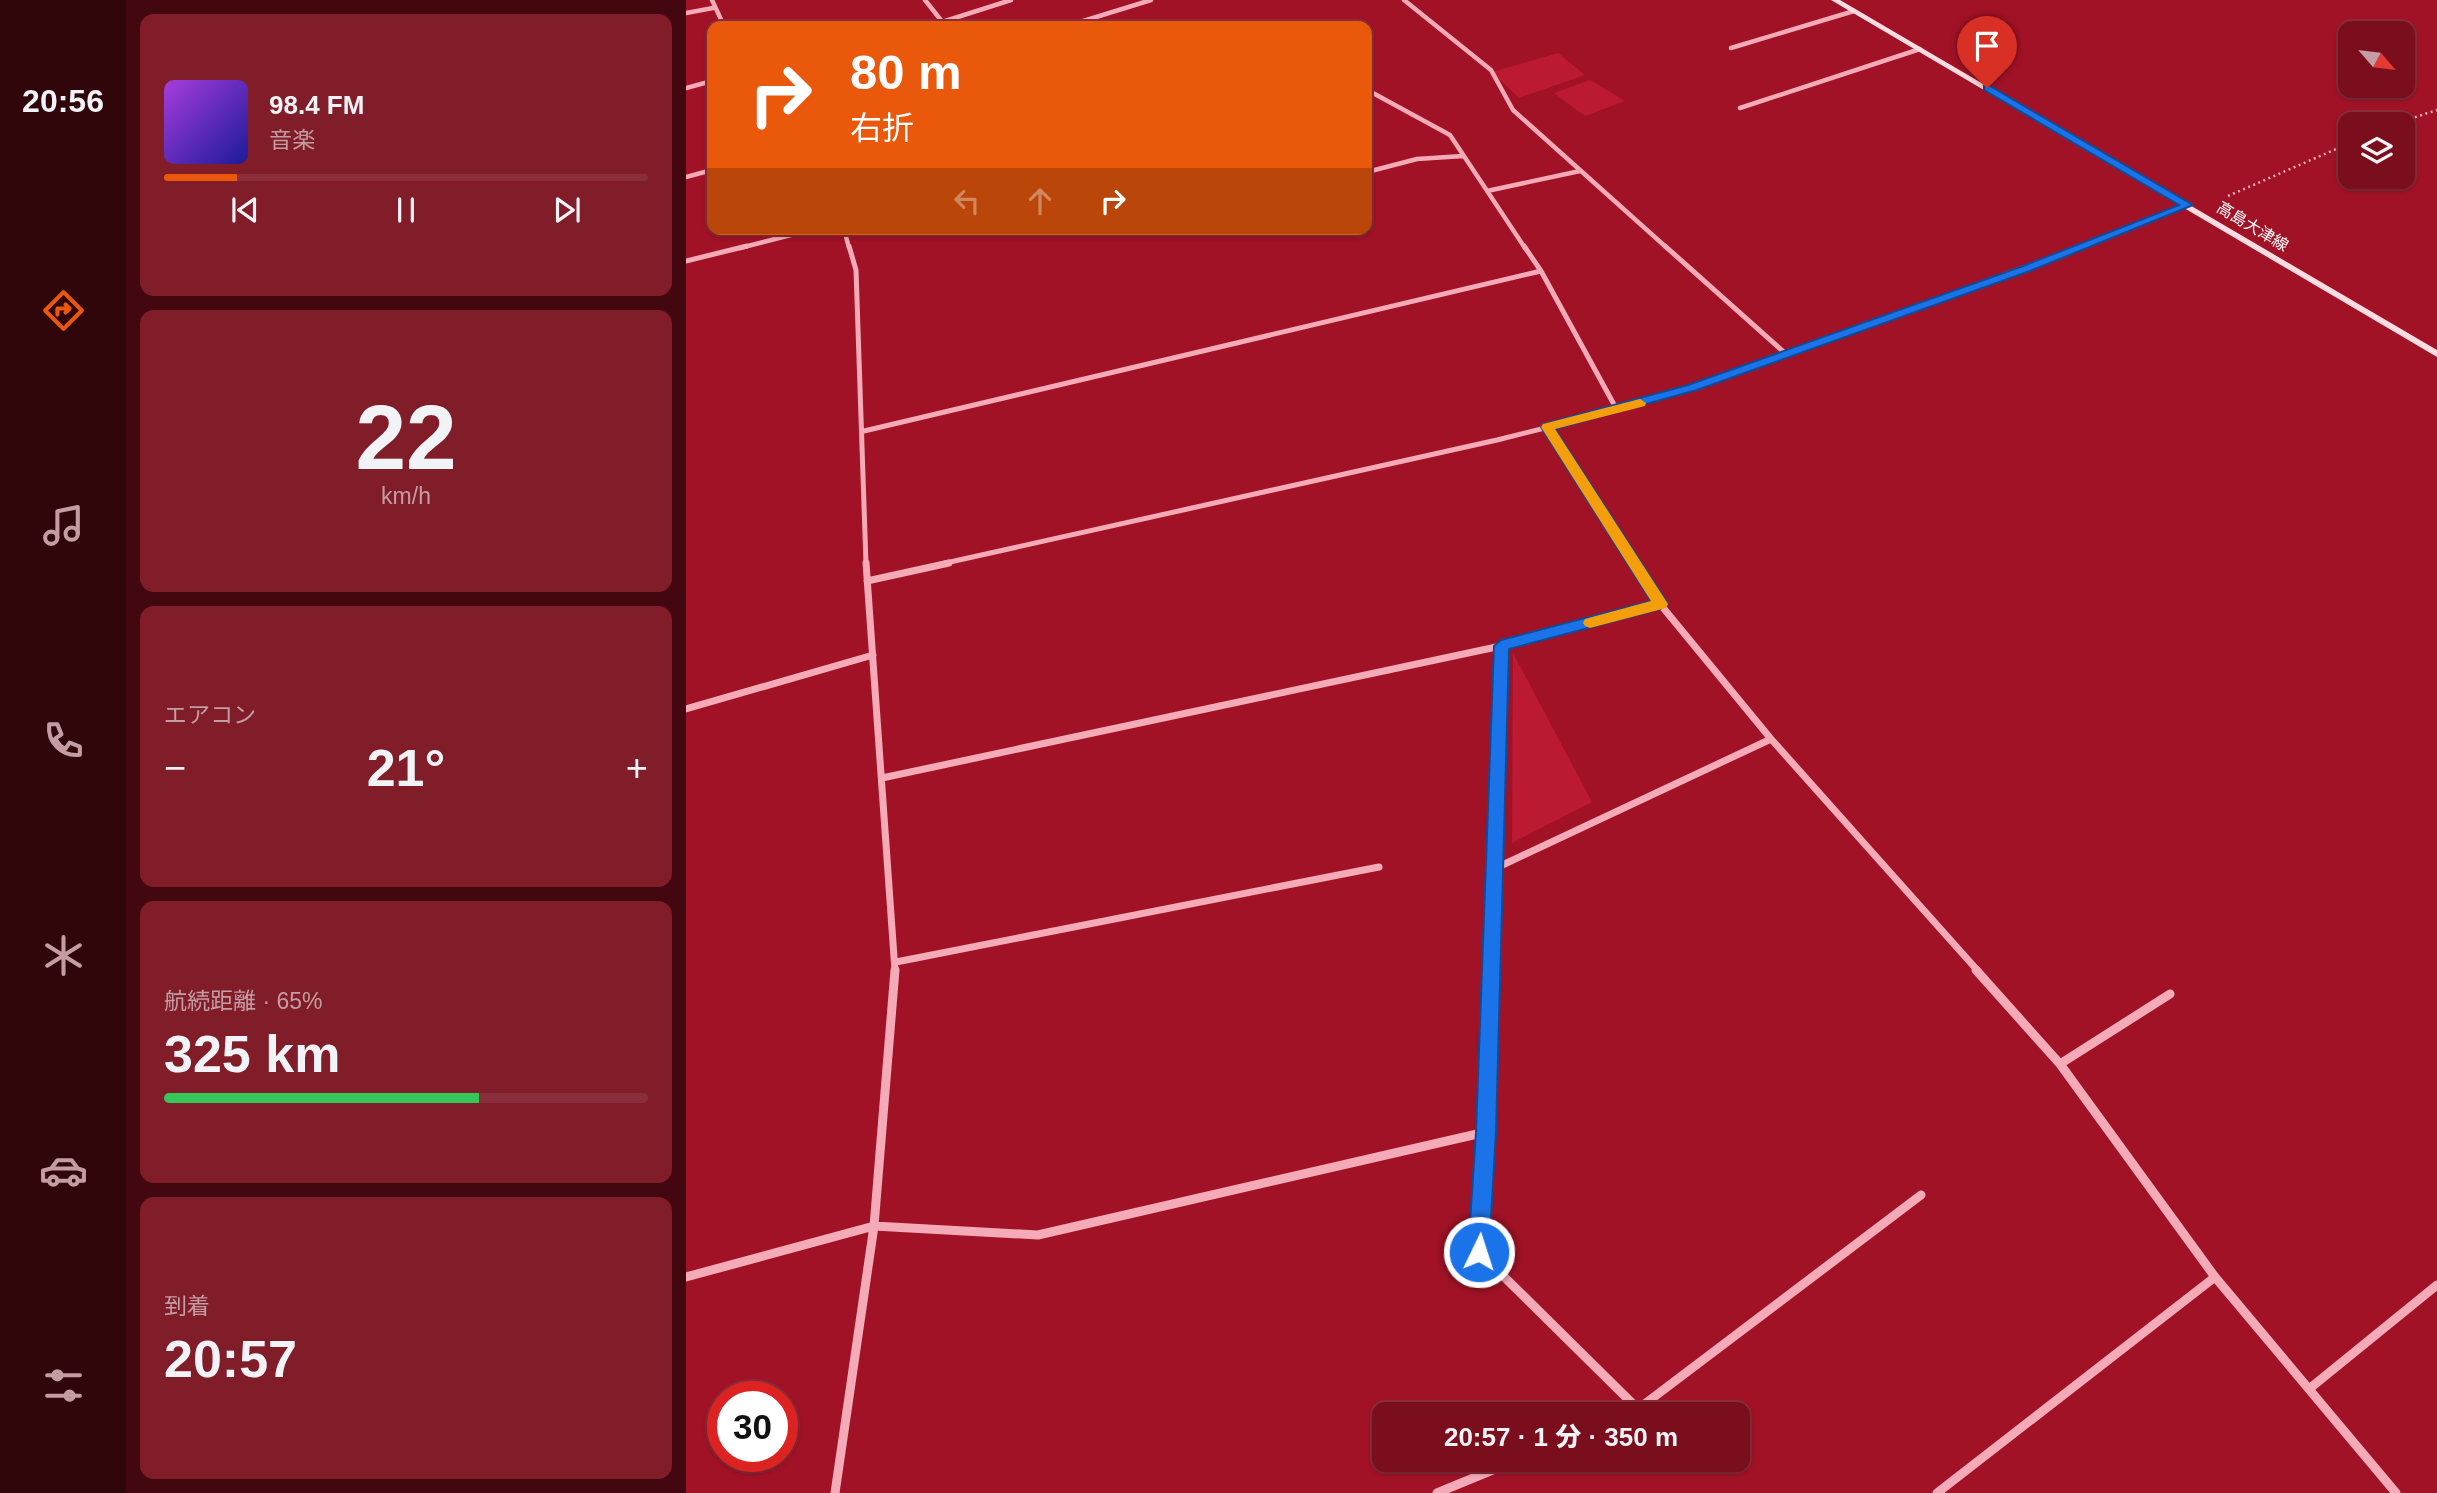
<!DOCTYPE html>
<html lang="ja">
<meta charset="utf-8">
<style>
:root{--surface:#7a0e1c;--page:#811c29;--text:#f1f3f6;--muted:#c49ca3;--line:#8b2e3b;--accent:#ea580c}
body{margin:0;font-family:Arial,"Noto Sans JP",sans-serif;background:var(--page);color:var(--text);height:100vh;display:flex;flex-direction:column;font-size:26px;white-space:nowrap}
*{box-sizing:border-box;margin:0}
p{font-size:23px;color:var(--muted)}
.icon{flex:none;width:38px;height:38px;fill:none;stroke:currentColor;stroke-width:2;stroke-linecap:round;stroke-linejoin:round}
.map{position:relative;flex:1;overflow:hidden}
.panel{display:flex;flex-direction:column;gap:14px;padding:14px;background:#43080f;width:560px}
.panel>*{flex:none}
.banner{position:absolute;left:21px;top:21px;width:665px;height:214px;border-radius:14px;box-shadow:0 2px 5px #0004,0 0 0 2px var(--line);background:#ea580c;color:#fff;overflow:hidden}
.needle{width:46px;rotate:118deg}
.controls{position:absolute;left:1652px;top:21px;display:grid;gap:14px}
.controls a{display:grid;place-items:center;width:77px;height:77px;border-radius:14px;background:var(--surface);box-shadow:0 2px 5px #0004,0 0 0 2px var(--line);font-size:35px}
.speed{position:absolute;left:21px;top:1381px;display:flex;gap:14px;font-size:35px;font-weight:700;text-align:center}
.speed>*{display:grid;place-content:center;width:91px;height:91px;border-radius:50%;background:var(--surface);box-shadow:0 2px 5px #0004,0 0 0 2px var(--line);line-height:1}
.speed .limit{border:10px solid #d22;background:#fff;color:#111}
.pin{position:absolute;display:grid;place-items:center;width:60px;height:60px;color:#fff;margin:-72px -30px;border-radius:50% 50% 50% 0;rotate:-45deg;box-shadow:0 0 7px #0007}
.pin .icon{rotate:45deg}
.me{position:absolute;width:77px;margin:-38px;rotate:4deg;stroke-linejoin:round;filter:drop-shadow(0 0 5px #0008)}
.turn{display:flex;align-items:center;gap:24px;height:147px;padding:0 28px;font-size:32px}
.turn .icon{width:91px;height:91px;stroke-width:2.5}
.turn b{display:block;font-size:49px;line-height:60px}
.lanes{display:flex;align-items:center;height:66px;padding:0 28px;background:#0003;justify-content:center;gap:35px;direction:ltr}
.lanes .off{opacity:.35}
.big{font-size:52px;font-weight:800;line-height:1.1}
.panel .card{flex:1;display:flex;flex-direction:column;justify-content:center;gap:10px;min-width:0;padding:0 24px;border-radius:14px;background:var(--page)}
.panel .dial{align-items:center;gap:0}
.dial b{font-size:91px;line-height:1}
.song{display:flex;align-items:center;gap:21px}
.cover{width:84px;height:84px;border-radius:10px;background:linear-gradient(135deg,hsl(280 70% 55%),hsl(240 70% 35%))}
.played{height:7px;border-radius:4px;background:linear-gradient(90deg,var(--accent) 15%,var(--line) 15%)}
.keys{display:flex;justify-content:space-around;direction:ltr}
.heat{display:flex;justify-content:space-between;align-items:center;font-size:38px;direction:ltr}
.charge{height:10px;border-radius:5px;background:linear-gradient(90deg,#34c759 65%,var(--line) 0)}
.trip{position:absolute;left:686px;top:1402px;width:378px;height:70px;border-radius:14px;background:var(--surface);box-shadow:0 2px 5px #0004,0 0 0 2px var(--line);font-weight:800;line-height:70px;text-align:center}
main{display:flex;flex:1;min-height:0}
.tabs{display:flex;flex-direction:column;width:126px;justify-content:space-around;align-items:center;background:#31060b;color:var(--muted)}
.tabs .icon{width:49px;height:49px}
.tabs .on{color:var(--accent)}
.tabs b{font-size:32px;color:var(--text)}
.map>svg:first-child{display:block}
</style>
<main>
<nav class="tabs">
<b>20:56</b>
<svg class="icon on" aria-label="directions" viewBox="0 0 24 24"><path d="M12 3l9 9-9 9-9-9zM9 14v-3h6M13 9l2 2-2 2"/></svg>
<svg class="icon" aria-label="music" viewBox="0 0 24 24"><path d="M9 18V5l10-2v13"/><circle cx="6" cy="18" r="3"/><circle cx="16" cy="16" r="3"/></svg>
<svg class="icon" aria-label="phone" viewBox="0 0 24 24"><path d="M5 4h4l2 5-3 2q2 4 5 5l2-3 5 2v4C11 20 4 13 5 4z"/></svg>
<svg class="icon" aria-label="climate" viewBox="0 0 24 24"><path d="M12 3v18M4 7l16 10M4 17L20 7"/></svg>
<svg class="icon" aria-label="car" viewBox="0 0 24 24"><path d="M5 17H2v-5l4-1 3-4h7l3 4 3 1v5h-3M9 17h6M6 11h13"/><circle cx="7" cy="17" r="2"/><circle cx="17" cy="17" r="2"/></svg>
<svg class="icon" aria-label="filters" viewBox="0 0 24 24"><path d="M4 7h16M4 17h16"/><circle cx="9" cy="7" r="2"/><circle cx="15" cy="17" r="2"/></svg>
</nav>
<section class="panel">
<div class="card">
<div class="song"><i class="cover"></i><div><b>98.4 FM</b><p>音楽</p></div></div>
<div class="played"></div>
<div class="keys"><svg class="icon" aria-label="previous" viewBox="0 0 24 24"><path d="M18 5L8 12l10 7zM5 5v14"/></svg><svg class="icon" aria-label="pause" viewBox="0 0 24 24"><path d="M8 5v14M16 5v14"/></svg><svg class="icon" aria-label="next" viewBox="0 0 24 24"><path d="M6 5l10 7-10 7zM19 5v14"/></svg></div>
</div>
<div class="card dial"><b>22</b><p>km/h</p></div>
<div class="card"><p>エアコン</p>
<div class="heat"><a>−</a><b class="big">21°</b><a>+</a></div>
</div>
<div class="card"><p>航続距離 · 65%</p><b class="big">325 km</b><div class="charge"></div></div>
<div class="card"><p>到着</p><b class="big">20:57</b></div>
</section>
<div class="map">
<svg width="1751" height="1493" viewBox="0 0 1751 1493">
<rect width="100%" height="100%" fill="#a21226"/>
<!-- green -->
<path fill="#bc1933" d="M872 53 899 75 833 98 806 72Z
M904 80 939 101 899 116 868 93Z
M827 653 906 802 826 843Z"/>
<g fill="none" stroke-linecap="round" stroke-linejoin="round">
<!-- path -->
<path stroke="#f5abb7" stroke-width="2.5" stroke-dasharray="2 3.5" stroke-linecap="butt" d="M1708 124 1751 110
M1542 196 1664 143"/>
<!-- street-far3 -->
<path stroke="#f5abb7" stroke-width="4.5" d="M26 0 38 26
M239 0 258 24
M718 0 805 70 827 110 981 248
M0 13 27 8
M256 22 325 0
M381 26 465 0
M578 26 583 25
M1045 48 1168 11
M0 88 26 81
M685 92 764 135 839 248
M1054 108 1234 49
M681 172 731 159 777 156
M0 177 26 170
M801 191 894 171
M158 229 163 248
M54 248 128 229
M1392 248 1501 205"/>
<!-- street-far2 -->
<path stroke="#f5abb7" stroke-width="5" d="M163 246 170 270 180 564
M838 246 855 271 931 410
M979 246 1100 354
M0 261 61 246
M862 427 949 564
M178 431 855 271
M255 564 811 440 931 410 1006 388 1397 246"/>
<!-- street-far1 -->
<path stroke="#f5abb7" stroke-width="7" d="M180 563 209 971
M948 563 974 604 1085 739 1292 971
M181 581 263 563
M0 709 187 655
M196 778 815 646 974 604
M808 869 1085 739
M210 962 693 867
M805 971 815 646"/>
<!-- street -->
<path stroke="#f5abb7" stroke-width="9" d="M805 970 793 1252 952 1409 940 1414
M1290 970 1374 1064 1529 1277 1710 1493
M1374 1064 1484 994
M0 1277 188 1226 352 1235 800 1132
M1623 1389 1751 1285
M952 1409 1235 1195
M149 1493 188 1226 209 970
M751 1493 831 1460
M1251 1493 1529 1277"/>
<!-- secondary -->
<path fill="#fedce1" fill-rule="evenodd" d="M1145 0H1154L1751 350V357Z"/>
</g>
<!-- route -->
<path fill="#1a73e8" stroke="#114b97" stroke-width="2" d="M1298 86H1304L1507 205 1344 271 1011 390 869 429 982 604 974 609 823 649 810 1132 803 1252 800 1259 793 1262 786 1259 782 1252 790 1132 808 646 815 640 965 601 855 427 857 424 1002 385 1337 266 1493 205 1298 90Z"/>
<!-- slow -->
<path fill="#f59e0b" d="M954 399 960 403 959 406 869 429 982 604 980 608 904 628 899 626 897 623 899 619 965 601 855 427 857 424Z"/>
<g text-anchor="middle" stroke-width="7" stroke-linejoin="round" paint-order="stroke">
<!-- far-street labels -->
<g font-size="16" fill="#fff" stroke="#a21226">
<text transform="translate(1567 226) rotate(31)" y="6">高島大津線</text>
</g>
</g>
</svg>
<div class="controls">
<a><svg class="needle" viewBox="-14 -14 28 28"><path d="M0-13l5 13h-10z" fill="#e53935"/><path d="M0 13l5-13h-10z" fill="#c49ca3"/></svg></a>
<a><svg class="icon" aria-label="layers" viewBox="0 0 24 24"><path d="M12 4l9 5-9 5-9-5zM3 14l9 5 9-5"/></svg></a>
</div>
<div class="speed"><div class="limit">30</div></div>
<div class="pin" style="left:1301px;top:88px;background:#d93025"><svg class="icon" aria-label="arrive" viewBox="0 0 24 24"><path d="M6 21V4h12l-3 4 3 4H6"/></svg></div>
<svg class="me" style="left:793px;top:1252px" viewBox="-20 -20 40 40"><circle r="17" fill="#1a73e8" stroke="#fff" stroke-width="3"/><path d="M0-11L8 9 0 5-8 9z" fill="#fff"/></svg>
<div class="trip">20:57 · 1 分 · 350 m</div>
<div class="banner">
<div class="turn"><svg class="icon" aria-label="right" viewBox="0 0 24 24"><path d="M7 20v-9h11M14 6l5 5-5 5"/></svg><div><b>80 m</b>右折</div></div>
<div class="lanes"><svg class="icon off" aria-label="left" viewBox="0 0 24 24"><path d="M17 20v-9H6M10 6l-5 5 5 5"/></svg><svg class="icon off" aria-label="ahead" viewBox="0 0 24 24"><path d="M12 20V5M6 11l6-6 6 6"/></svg><svg class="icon" aria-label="right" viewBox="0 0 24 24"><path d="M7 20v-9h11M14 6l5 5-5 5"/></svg></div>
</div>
</div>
</main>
